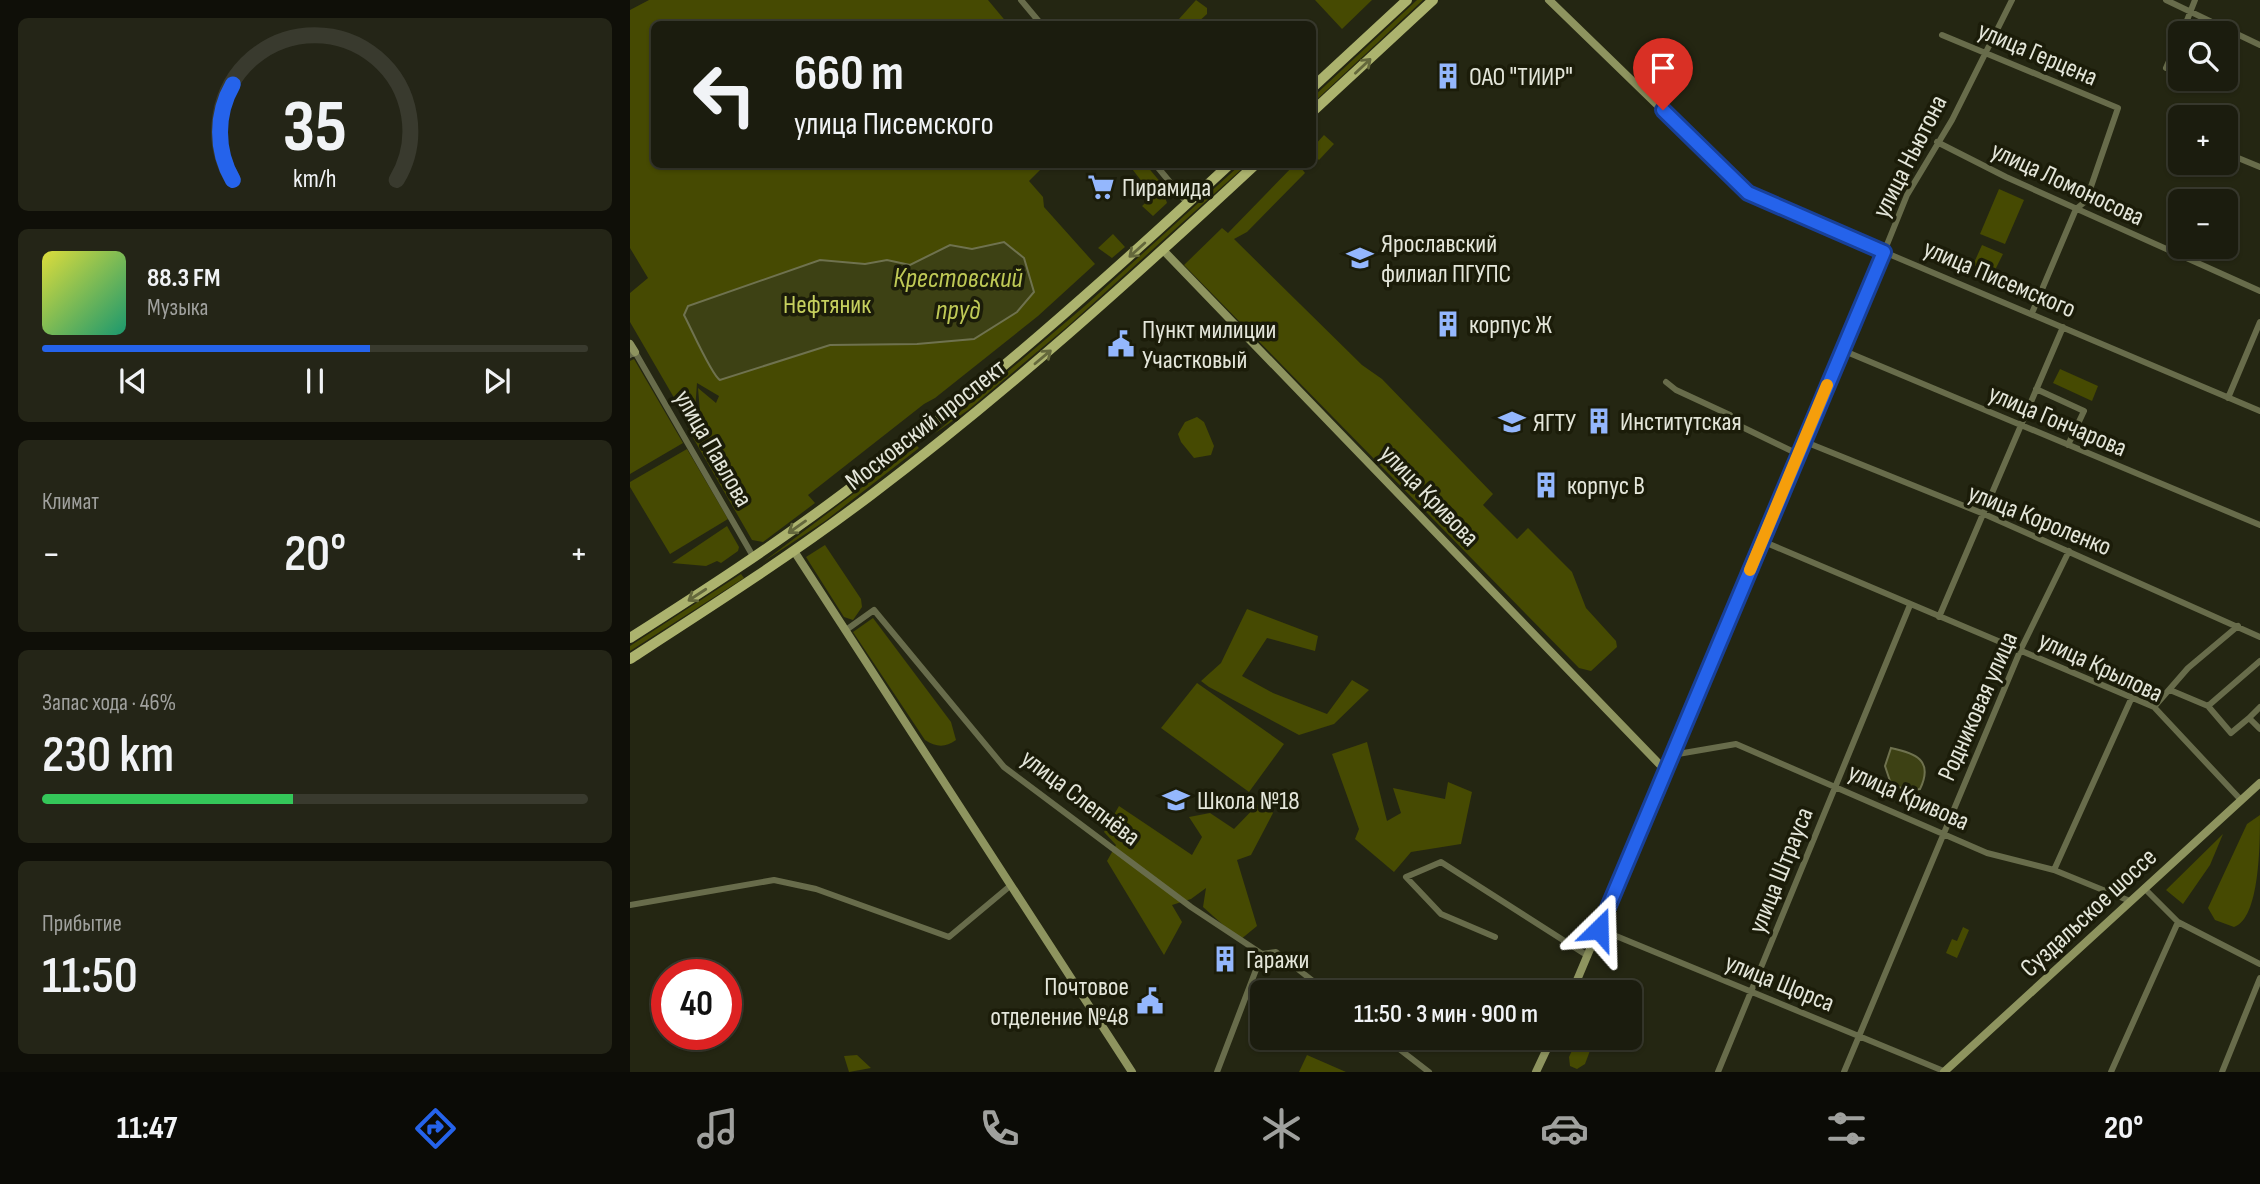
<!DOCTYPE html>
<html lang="ru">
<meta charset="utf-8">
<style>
:root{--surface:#1b1c0e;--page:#242517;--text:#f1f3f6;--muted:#a0a19e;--line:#393a2e;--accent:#2563eb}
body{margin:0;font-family:"Sofia Sans Condensed",sans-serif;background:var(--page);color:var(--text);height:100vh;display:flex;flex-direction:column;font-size:26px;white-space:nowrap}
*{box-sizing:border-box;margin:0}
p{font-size:23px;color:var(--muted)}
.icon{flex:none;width:38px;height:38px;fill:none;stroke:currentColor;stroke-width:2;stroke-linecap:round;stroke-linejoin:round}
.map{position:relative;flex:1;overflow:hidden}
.panel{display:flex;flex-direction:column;gap:18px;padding:18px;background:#0f0f08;width:630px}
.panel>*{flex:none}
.top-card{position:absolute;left:21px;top:21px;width:665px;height:147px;border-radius:10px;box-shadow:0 2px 5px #0004,0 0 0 2px var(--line);background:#1b1c0e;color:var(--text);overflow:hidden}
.fabs{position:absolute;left:1538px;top:21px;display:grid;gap:14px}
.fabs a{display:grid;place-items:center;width:70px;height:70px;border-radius:10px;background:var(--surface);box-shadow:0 2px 5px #0004,0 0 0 2px var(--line);font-size:35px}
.speed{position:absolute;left:21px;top:959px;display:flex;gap:14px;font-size:35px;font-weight:700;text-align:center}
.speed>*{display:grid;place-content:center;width:91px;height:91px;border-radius:50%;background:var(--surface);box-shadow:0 2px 5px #0004,0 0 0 2px var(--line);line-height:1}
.speed .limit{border:10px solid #d22;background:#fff;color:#111}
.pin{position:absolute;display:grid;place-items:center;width:60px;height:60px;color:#fff;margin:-72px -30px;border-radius:50% 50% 50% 0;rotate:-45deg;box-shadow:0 0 7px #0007}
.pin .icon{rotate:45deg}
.me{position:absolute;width:77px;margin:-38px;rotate:22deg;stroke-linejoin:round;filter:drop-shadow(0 0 5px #0008)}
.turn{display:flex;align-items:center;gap:24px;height:147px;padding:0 28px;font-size:32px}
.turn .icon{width:91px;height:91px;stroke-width:2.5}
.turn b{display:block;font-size:49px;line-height:60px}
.big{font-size:52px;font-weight:600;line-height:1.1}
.panel .card{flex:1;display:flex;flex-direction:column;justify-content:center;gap:10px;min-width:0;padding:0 24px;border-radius:10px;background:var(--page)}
.panel .dial{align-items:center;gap:0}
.dial svg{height:182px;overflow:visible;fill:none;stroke:var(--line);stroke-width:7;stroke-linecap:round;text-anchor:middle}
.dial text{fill:var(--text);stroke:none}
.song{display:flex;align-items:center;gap:21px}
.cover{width:84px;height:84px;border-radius:10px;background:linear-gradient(135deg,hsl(60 70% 55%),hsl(160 70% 35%))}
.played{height:7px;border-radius:4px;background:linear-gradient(90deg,var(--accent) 60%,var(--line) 60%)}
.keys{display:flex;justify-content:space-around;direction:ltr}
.heat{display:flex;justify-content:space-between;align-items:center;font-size:38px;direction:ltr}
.charge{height:10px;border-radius:5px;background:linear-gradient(90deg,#34c759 46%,var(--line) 0)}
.trip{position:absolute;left:620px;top:980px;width:392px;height:70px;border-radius:10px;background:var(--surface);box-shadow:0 2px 5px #0004,0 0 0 2px var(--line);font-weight:600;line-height:70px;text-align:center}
.menu{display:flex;height:112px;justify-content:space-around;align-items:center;background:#0b0b06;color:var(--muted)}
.menu .icon{width:49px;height:49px}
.menu .selected{color:var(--accent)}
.menu b{font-size:32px;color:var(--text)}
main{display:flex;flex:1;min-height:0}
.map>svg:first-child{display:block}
</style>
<main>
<section class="panel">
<div class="card dial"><svg viewBox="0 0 100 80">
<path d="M14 69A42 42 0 1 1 86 69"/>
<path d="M14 69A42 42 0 0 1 14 27" stroke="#2563eb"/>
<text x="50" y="56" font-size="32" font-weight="700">35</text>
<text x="50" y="72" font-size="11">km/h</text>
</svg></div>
<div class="card">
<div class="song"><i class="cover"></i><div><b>88.3 FM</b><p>Музыка</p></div></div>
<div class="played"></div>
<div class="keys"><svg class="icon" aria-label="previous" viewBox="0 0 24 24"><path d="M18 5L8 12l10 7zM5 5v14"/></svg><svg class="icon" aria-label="pause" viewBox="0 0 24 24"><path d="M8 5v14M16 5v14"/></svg><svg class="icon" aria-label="next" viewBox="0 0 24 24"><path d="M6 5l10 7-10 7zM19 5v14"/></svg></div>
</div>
<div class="card"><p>Климат</p>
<div class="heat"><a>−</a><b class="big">20°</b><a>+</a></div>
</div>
<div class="card"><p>Запас хода · 46%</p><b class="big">230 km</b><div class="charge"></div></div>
<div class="card"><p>Прибытие</p><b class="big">11:50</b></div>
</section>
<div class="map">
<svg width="1630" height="1072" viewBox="0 0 1630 1072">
<rect width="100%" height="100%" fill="#242612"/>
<!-- green -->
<path fill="#464a02" d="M19 0H358L378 24H24V164L415 165 399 181 413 197 414 207 465 264 408 316 305 398 294 404 178 495 185 503 133 542 122 540 58 429 70 412 68 388 86 403 89 396 67 383 65 411 57 420 0 322V293L18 278 0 248V10Z
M566 0 577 8V14L566 24H552L549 19Z
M685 0H742L712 29Z
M787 0H793L683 103V97Z
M694 135 704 144 689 160 683 155V147Z
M665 164 669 165 675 173 617 232 604 239 732 365 752 379 863 494 853 505 887 539 898 528 942 572 956 608 986 641 987 647 961 671 949 668 554 265 592 228 598 233Z
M499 165H516L532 184 531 187 520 192Z
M610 165H616L439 325 338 410 304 434 456 305Z
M1369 189 1394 200 1375 244 1350 234Z
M533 191 537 203 523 216 512 206 527 192Z
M483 234 495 247 482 258 468 248Z
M1352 245 1373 254 1363 274 1343 265Z
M4 359 53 443 0 474V361Z
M1430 369 1468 386 1462 401 1423 383Z
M567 417 574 422 584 446 581 455 564 458 551 442 548 434 555 422Z
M287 446 289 448 195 521 133 562Z
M57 449 98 519 40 554 0 487V482Z
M97 526 109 547 108 551 91 563 87 561 76 566 42 563Z
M195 545 231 599 232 607 223 620 214 617 176 557Z
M111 574 114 578 0 651V646Z
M617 609 688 636 685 651 637 638 612 676 643 693 697 714 722 680 739 690 704 724 669 735 579 687 571 681 591 663Z
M243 618 321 722 326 740C315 748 306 747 295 740L223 632Z
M567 683 654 744 619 792 531 728Z
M737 742 757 821 771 813 763 788 815 799 818 782 842 792 831 844 781 852 764 872 725 839 729 829 702 754Z
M632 800 643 813 621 855 607 860 627 926 610 940 573 907 576 888 561 899 542 905 552 922 534 955 477 861 486 845 474 832 489 806 562 855 572 837 559 817 580 813 604 829Z
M1630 815C1630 843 1630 919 1604 927L1585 920 1578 908 1617 824Z
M1593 834 1580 865 1553 904 1536 890Z
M1333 927 1339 930 1327 958 1316 953 1322 939 1327 941Z
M948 1038H957L961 1048 955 1064 947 1069 940 1066 939 1057Z
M227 1055 241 1068 219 1072 214 1056Z
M677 1055 716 1072H669Z"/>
<!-- water -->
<path fill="#3d4114" stroke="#6f724f" stroke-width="2" d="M374 242 394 258 404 292 387 312 344 339 287 344 200 345 90 380C82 376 61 328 54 315L58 306 190 260 235 264 257 260 280 265 320 245 342 249Z
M1261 748C1285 753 1304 760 1290 789L1279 791 1261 784 1255 766Z"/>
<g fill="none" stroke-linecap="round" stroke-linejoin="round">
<!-- street -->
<path stroke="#686c4b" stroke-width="6" d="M391 0 411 24
M1382 0 1322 120 1277 195 1254 252 1630 411
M1536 0 1630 45
M1552 33 1565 0
M1312 35 1488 108 1456 201 1446 209 1402 313
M1536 68 1550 36
M1542 129 1550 133
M1307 142 1376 177 1630 291
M1596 153 1630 167
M525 164 558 204
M1212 350 1630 525
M0 355 5 352 124 558
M1036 382 1046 390 1100 415 1110 426 1168 454
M1406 389 1454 411 1438 445
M1598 398 1630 322
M1173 441 1354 514 1630 637
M1132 541 1524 707 1611 800
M1309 617 1433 327
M216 630 244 610 374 767 561 907 632 954 646 952 697 992
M1540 690 1578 706
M1524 707 1558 668 1608 626
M1630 707 1619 718 1630 729
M1619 718 1601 733 1578 706 1630 661
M1042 755 1106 744 1357 853 1424 870 1500 901
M1424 870 1502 697
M1514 888 1548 922 1630 964
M0 905 144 880 186 889 319 937 380 886
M969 929 1316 1072
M865 937 811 914 776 877 811 862 958 956
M755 1038 799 1072
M587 1072 632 954
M1088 1072 1280 605
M1214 1072 1391 649 1439 551
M1481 1072 1548 922
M1592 1072 1630 978"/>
<!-- secondary -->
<path stroke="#8e945f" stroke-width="8" d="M919 0 1118 193 1254 252 942 992
M533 250 1035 770
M0 344 5 352
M164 551 502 1072
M906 1072 922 1038
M1314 1072 1630 783"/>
<!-- primary -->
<path stroke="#acb36e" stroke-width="10" d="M682 88 777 0
M682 112 803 0
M0 638C72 592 143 546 211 495 348 393 475 280 600 164
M0 659C82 606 163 554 241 495 376 393 501 280 626 164"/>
</g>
<!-- one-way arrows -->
<defs><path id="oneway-shaft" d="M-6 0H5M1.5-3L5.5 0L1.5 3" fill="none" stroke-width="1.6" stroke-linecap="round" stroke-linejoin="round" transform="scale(1.75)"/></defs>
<g stroke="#64683c">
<use href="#oneway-shaft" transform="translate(733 66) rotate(-43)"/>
<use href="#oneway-shaft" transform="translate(507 250) rotate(138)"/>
<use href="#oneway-shaft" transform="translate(413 357) rotate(-40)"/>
<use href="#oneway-shaft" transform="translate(167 527) rotate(145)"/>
<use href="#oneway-shaft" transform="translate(67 595) rotate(147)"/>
</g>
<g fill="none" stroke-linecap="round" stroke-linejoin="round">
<!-- route casing -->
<g stroke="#184099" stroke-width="18">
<path id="route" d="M969 929 1254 252 1118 193 1033 110"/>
</g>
<!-- route -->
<use href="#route" stroke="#2563eb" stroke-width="12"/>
<!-- slow -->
<path stroke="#f59e0b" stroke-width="12" d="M1120 570 1197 385"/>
</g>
<!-- icons -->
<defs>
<g id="building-bare" transform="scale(2.1)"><path d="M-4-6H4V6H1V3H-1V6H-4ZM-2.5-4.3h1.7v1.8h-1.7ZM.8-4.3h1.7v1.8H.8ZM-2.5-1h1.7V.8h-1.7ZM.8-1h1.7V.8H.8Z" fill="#94b7fd" stroke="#1b1c09" stroke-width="2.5" paint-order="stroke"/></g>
<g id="supermarket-bare" transform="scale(2.1)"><path d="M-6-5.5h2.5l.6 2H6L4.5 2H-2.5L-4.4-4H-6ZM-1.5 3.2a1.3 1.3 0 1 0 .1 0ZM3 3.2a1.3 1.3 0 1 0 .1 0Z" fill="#94b7fd" stroke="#1b1c09" stroke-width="2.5" paint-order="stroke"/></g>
<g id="university-bare" transform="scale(2.1)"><path d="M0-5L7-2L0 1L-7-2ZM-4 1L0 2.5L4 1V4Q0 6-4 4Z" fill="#94b7fd" stroke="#1b1c09" stroke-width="2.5" paint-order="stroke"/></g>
<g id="civic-bare" transform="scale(2.1)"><path d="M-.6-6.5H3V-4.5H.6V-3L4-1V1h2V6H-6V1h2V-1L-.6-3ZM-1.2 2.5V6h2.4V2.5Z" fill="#94b7fd" stroke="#1b1c09" stroke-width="2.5" paint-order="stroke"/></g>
<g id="school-bare" transform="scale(2.1)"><path d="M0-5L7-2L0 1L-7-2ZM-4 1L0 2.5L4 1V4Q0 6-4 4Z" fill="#94b7fd" stroke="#1b1c09" stroke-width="2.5" paint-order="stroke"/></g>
</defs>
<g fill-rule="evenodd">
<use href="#building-bare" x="818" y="76"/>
<use href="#supermarket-bare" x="471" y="187"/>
<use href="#university-bare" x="730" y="258"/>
<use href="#building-bare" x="818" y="324"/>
<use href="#civic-bare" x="491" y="344"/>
<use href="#building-bare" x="969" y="421"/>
<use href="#university-bare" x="882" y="422"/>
<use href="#building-bare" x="916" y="485"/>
<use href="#school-bare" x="546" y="800"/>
<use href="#building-bare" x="595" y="959"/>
<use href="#civic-bare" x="520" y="1001"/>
</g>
<g text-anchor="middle" stroke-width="7" stroke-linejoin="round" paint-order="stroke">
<!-- street labels -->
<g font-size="26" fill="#e4e6da" stroke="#1b1c09">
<text transform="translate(1408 53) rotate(23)" y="9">улица Герцена</text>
<text transform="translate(1279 156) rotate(-63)" y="9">улица Ньютона</text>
<text transform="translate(1438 183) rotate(25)" y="9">улица Ломоносова</text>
<text transform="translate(1370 278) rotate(23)" y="9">улица Писемского</text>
<text transform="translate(1428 420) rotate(23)" y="9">улица Гончарова</text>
<text transform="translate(295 424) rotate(-38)" y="9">Московский проспект</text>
<text transform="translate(84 448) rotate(60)" y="9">улица Павлова</text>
<text transform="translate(800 495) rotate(46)" y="9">улица Кривова</text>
<text transform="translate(1410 519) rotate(22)" y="9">улица Короленко</text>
<text transform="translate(1471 666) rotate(25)" y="9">улица Крылова</text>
<text transform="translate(1347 706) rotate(-66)" y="9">Родниковая улица</text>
<text transform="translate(1279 796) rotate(24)" y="9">улица Кривова</text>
<text transform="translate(451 797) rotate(37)" y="9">улица Слепнёва</text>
<text transform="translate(1150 870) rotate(-68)" y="9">улица Штрауса</text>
<text transform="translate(1458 912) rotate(-43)" y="9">Суздальское шоссе</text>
<text transform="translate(1150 982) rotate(22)" y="9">улица Щорса</text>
</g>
<!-- poi labels -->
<g font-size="26" fill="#e4e6da" stroke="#1b1c09" text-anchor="start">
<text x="839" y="85">ОАО "ТИИР"</text>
<text x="492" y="196">Пирамида</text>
<text x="751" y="252">Ярославский<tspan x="751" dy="30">филиал ПГУПС</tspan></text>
<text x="839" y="333">корпус Ж</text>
<text x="512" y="338">Пункт милиции<tspan x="512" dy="30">Участковый</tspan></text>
<text x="990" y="430">Институтская</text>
<text x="903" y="431">ЯГТУ</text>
<text x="937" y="494">корпус В</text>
<text x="567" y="809">Школа №18</text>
<text x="616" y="968">Гаражи</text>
<text x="499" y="995" text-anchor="end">Почтовое<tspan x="499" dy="30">отделение №48</tspan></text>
</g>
<!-- park labels -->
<g font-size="26" fill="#c6d05e" stroke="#1b1c09">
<text x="197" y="313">Нефтяник</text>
</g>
<!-- water labels -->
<g font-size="28" font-style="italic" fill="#bfc956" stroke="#1b1c09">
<text x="328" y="287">Крестовский<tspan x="328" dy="32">пруд</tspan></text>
</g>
</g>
</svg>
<div class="fabs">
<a><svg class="icon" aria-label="search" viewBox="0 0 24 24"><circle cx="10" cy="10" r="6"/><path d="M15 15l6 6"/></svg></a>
<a>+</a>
<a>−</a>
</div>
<div class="speed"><div class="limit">40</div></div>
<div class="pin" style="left:1033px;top:110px;background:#d93025"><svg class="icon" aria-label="arrive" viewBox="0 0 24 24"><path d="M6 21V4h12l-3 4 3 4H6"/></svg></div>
<svg class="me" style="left:969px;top:929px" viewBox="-20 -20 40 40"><path d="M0-17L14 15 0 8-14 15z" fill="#2563eb" stroke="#fff" stroke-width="4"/></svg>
<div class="trip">11:50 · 3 мин · 900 m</div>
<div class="top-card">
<div class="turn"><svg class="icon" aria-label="left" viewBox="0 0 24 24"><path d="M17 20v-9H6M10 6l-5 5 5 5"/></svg><div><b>660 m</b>улица Писемского</div></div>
</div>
</div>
</main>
<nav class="menu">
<b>11:47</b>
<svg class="icon selected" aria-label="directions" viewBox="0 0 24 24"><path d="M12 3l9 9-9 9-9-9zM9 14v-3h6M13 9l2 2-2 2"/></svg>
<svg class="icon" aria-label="music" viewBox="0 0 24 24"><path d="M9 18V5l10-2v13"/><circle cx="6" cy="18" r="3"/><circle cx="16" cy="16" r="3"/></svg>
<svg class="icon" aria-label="phone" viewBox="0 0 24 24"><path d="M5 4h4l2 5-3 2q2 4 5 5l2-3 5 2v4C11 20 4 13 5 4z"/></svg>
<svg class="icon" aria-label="climate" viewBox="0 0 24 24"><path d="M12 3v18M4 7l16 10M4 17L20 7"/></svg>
<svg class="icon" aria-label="car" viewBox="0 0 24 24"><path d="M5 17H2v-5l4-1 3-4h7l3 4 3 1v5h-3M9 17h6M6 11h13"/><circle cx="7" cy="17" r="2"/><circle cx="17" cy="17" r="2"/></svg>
<svg class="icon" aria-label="filters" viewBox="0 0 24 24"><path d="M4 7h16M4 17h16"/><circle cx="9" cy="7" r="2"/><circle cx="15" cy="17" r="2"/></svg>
<b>20°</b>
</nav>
